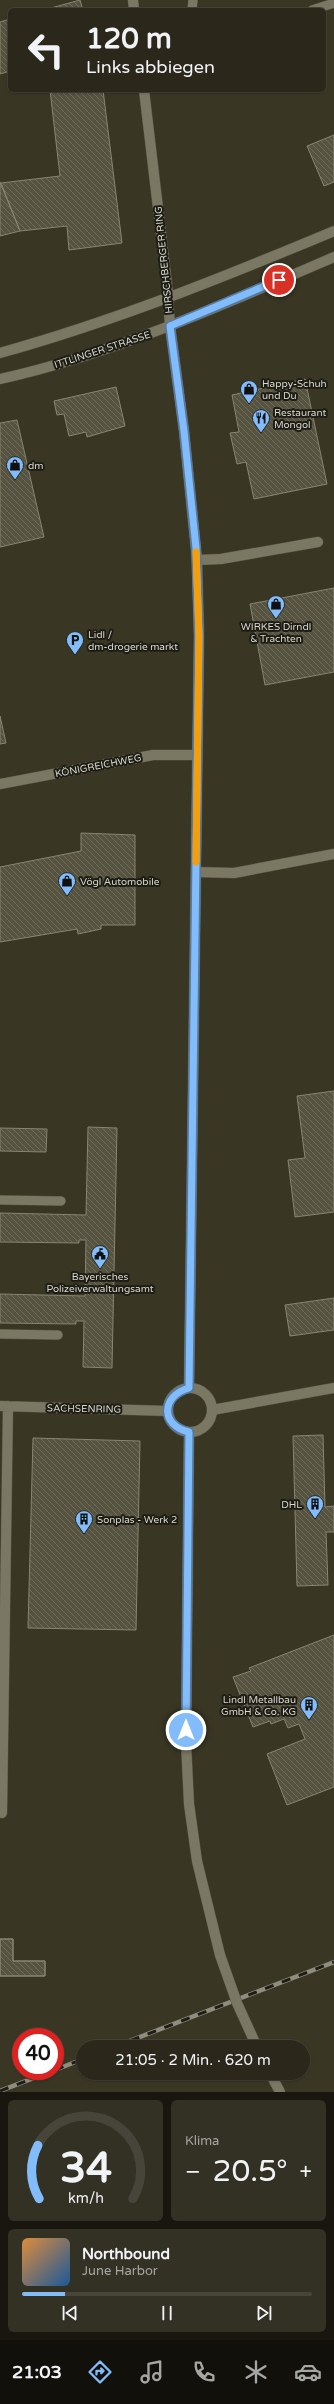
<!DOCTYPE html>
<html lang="de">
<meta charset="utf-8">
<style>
:root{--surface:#2b281b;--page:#333024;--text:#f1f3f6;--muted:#a6a6a3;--line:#47443a;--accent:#82bcfa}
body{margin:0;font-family:"Varela Round",sans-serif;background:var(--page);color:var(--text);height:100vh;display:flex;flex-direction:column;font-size:15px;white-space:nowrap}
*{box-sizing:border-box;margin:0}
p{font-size:13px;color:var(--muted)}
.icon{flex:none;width:22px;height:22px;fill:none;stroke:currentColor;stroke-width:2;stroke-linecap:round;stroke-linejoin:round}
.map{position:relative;height:2092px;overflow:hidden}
.panel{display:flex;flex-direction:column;gap:8px;padding:8px;background:#18160f;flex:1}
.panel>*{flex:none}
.banner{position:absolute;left:8px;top:8px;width:318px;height:84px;border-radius:6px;box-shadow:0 1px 3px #0004,0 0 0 1px var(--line);background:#2b281b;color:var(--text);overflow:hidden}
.speed{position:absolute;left:12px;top:2028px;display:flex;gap:8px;font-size:20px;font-weight:700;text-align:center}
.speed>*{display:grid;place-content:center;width:52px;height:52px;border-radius:50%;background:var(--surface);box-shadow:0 1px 3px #0004,0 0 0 1px var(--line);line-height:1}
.speed .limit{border:6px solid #d22;background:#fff;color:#111}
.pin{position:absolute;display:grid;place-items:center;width:34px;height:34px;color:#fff;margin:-17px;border:2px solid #fff;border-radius:50%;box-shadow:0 1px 4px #0007}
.me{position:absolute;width:44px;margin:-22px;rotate:0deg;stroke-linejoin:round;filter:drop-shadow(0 0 3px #0008)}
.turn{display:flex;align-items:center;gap:14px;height:84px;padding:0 12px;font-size:18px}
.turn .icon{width:52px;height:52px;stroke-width:2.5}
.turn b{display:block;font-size:28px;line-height:34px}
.big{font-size:30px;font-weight:600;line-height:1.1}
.panel .tile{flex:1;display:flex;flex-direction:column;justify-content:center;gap:6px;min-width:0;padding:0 14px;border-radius:6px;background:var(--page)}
.panel .dial{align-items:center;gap:0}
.dial svg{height:104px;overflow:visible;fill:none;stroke:var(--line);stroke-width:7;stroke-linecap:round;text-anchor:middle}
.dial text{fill:var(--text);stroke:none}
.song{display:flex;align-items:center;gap:12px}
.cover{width:48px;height:48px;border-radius:6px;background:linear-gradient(135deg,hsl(30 70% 55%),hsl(210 70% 35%))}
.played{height:4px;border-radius:2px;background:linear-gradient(90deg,var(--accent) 15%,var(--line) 15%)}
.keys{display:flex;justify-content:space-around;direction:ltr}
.heat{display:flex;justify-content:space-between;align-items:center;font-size:22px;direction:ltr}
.panel .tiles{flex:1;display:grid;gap:8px;grid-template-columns:1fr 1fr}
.tile:last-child{grid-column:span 2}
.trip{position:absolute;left:76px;top:2040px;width:234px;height:40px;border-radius:20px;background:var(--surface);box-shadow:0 1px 3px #0004,0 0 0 1px var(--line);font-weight:600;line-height:40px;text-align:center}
.tab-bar{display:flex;height:64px;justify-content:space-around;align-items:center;background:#11100b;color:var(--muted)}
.tab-bar .icon{width:28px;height:28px}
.tab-bar .selected{color:var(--accent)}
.tab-bar b{font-size:18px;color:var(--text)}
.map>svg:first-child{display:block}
</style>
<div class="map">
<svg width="334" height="2092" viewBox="0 0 334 2092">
<defs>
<pattern id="building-back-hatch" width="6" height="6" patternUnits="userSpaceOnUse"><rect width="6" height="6" fill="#565340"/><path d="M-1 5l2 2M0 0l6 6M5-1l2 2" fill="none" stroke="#6e6b5a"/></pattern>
</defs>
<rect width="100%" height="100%" fill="#393624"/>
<!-- building -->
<path fill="url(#building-back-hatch)" stroke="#888571" d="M80 0 83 10H44Z
M10 19V71L0 74V22Z
M50 90H103L122 243 69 250 67 226 20 231 1 183 60 176Z
M334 135V182L324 186 307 146Z
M0 182 20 231 0 236Z
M305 379 327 484 254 499 246 462 237 464 230 433 239 432 232 395Z
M116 387 125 426 87 437 86 432 69 436 64 414 57 415 54 401Z
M17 420 44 537 0 547V423Z
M334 588V672L265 685 250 604Z
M0 716 6 743 0 744Z
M81 833 135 835V925H101V929L78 934 77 929 0 942V867L81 851Z
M334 1091V1212L295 1217 288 1160 305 1158 297 1096Z
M88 1127 117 1128 112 1368 83 1367 84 1321H76V1324L0 1323V1294L85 1296 86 1240H79V1243L0 1242V1213L86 1215Z
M0 1128 47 1129 46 1152 0 1151Z
M334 1298V1330L290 1336 285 1305Z
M323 1435 325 1507 334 1506V1532H326L328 1585 297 1586 293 1436Z
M33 1438 140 1441 136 1630 28 1628Z
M334 1635V1787L287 1805 267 1754 305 1739 299 1724 288 1728 284 1719 271 1724 270 1721 253 1727 233 1677 251 1671 249 1668Z
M0 1939H13V1961H45V1976H0Z
M0 1939H13V1961H45V1976H0Z"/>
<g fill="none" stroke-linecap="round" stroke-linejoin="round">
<!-- service casing -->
<g stroke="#545142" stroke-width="10">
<path id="service" d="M192 10 193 0
M312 10 334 3
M0 1200 61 1201
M0 1334 58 1335"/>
</g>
<!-- minor casing -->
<g stroke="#545142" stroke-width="11">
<path id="minor" d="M197 560 221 559 318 542
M0 784 153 755H197
M196 872 234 873 334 854
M0 1406 168 1411
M212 1410 334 1388
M2 1813 8 1406"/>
</g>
<!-- tertiary casing -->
<g stroke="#545142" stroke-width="11">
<path id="tertiary" d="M133 0 134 10
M144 90 167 284 170 326 184 431 197 560 199 636 189 1388
M0 353C115 321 224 277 334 231
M0 379C113 354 228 303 334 257
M168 1410a22 22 0 1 1 44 0a22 22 0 1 1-44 0Z
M189 1432 186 1743 189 1804 197 1861 220 1955
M270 2073 280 2092"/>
</g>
<!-- service -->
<use href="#service" stroke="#7a7763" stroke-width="9"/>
<!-- minor -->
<use href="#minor" stroke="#7a7763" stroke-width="10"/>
<!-- tertiary -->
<use href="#tertiary" stroke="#7a7763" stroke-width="10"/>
<!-- rail casing -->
<g stroke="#8e8c7d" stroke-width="4.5">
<path id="rail" d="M114 2047 334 1962
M55 2070 83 2059
M0 2091 52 2071"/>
</g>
<!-- rail -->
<use href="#rail" stroke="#1e1d15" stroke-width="3" stroke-dasharray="9" stroke-linecap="butt"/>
<!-- tertiary-bridge casing -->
<g stroke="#545142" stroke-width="11" stroke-linecap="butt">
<path id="tertiary-bridge" d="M220 1955 237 2003 257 2047"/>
</g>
<!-- tertiary-bridge -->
<use href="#tertiary-bridge" stroke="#7a7763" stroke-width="10"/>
</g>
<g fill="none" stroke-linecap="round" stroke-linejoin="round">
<!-- route casing -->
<g stroke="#547aa2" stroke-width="10">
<path id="route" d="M186 1730 189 1432C160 1425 161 1396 189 1388L199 636 196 548 184 431 170 326 279 280"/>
</g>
<!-- route -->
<use href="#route" stroke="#82bcfa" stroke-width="7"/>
<!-- slow -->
<path stroke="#f59e0b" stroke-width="7" d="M196 862 199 636 196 552"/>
</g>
<!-- icons -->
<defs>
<g id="shop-pin" transform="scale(0.9)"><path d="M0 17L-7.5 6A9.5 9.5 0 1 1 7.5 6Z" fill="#82bcfa" stroke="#1e1d15"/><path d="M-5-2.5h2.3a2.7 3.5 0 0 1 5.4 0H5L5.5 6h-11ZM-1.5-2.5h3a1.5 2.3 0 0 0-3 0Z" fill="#111"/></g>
<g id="restaurant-pin" transform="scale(0.9)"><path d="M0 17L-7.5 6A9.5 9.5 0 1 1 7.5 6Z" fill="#82bcfa" stroke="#1e1d15"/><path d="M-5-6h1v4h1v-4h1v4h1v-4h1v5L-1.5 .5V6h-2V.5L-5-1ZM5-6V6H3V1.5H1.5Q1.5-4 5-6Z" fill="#111"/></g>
<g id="parking-pin" transform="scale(0.9)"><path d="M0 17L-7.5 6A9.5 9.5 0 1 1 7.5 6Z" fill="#82bcfa" stroke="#1e1d15"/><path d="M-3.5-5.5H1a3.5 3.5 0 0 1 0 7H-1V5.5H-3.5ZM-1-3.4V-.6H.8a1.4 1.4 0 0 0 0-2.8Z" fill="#111"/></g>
<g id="civic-pin" transform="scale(0.9)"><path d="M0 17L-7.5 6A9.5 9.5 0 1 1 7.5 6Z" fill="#82bcfa" stroke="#1e1d15"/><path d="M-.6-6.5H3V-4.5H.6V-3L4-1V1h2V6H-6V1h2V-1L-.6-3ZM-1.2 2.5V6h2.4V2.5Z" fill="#111"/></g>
<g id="building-pin" transform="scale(0.9)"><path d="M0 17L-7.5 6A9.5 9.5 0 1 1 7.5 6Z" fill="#82bcfa" stroke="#1e1d15"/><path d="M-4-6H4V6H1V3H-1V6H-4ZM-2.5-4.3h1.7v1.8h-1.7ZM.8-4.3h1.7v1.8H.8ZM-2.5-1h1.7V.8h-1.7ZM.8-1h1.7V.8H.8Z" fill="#111"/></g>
</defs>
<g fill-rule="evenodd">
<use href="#shop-pin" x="249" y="389"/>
<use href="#restaurant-pin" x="261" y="418"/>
<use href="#shop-pin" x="15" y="465"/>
<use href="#shop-pin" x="276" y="604"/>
<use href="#parking-pin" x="75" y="640"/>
<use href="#shop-pin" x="67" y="881"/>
<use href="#civic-pin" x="100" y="1254"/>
<use href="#building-pin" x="315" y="1504"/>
<use href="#building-pin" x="84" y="1519"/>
<use href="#building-pin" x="309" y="1705"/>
</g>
<g text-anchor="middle" stroke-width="4" stroke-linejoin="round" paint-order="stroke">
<!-- street labels -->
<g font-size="10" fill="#d8d7cc" stroke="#1e1d15">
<text transform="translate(163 260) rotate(-96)" y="4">HIRSCHBERGER RING</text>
<text transform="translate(102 349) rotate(-18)" y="4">ITTLINGER STRASSE</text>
<text transform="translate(98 765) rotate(-11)" y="4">KÖNIGREICHWEG</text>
<text transform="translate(84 1408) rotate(1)" y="4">SACHSENRING</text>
</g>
<!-- poi labels -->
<g font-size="10" fill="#d8d7cc" stroke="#1e1d15" text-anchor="start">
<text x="262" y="387">Happy-Schuh<tspan x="262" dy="12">und Du</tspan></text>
<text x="274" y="416">Restaurant<tspan x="274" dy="12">Mongol</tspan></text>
<text x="28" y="469">dm</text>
<text x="276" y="630" text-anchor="middle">WIRKES Dirndl<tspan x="276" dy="12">&amp; Trachten</tspan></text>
<text x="88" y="638">Lidl /<tspan x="88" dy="12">dm-drogerie markt</tspan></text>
<text x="80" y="885">Vögl Automobile</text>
<text x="100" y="1280" text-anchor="middle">Bayerisches<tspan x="100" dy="12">Polizeiverwaltungsamt</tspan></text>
<text x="302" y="1508" text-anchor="end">DHL</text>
<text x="97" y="1523">Sonplas - Werk 2</text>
<text x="296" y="1703" text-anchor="end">Lindl Metallbau<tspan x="296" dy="12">GmbH &amp; Co. KG</tspan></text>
</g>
</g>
</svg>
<div class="speed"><div class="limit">40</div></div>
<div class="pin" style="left:279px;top:280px;background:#d93025"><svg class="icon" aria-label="arrive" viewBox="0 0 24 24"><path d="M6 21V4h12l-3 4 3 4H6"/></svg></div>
<svg class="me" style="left:186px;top:1730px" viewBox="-20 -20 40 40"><circle r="17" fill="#82bcfa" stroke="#fff" stroke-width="3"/><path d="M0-11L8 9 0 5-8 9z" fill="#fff"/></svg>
<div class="trip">21:05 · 2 Min. · 620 m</div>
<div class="banner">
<div class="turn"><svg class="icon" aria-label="left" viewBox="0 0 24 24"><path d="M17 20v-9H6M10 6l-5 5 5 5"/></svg><div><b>120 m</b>Links abbiegen</div></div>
</div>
</div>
<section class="panel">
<div class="tiles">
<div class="tile dial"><svg viewBox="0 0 100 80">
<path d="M14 69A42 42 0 1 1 86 69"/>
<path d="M14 69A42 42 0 0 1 13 28" stroke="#82bcfa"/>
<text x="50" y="56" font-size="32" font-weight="700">34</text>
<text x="50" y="72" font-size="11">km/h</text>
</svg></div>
<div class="tile"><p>Klima</p>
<div class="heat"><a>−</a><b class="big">20.5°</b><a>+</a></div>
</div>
<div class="tile">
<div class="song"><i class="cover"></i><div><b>Northbound</b><p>June Harbor</p></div></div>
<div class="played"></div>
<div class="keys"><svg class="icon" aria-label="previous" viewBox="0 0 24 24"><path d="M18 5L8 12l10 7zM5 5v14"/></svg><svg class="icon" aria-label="pause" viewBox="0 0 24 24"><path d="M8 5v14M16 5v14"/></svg><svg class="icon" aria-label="next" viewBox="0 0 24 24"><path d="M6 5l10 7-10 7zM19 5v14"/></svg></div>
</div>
</div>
</section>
<nav class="tab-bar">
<b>21:03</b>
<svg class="icon selected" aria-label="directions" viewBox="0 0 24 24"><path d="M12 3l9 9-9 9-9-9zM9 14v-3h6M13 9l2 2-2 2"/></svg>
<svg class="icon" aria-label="music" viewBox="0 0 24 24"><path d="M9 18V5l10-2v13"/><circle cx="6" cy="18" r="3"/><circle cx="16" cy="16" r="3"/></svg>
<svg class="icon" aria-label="phone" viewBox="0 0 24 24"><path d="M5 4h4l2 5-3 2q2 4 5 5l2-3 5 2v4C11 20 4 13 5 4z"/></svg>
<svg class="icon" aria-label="climate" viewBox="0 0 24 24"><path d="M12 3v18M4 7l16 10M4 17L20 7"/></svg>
<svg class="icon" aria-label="car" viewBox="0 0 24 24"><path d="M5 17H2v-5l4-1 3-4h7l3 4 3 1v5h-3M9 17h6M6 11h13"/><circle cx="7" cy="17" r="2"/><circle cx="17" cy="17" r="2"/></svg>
</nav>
